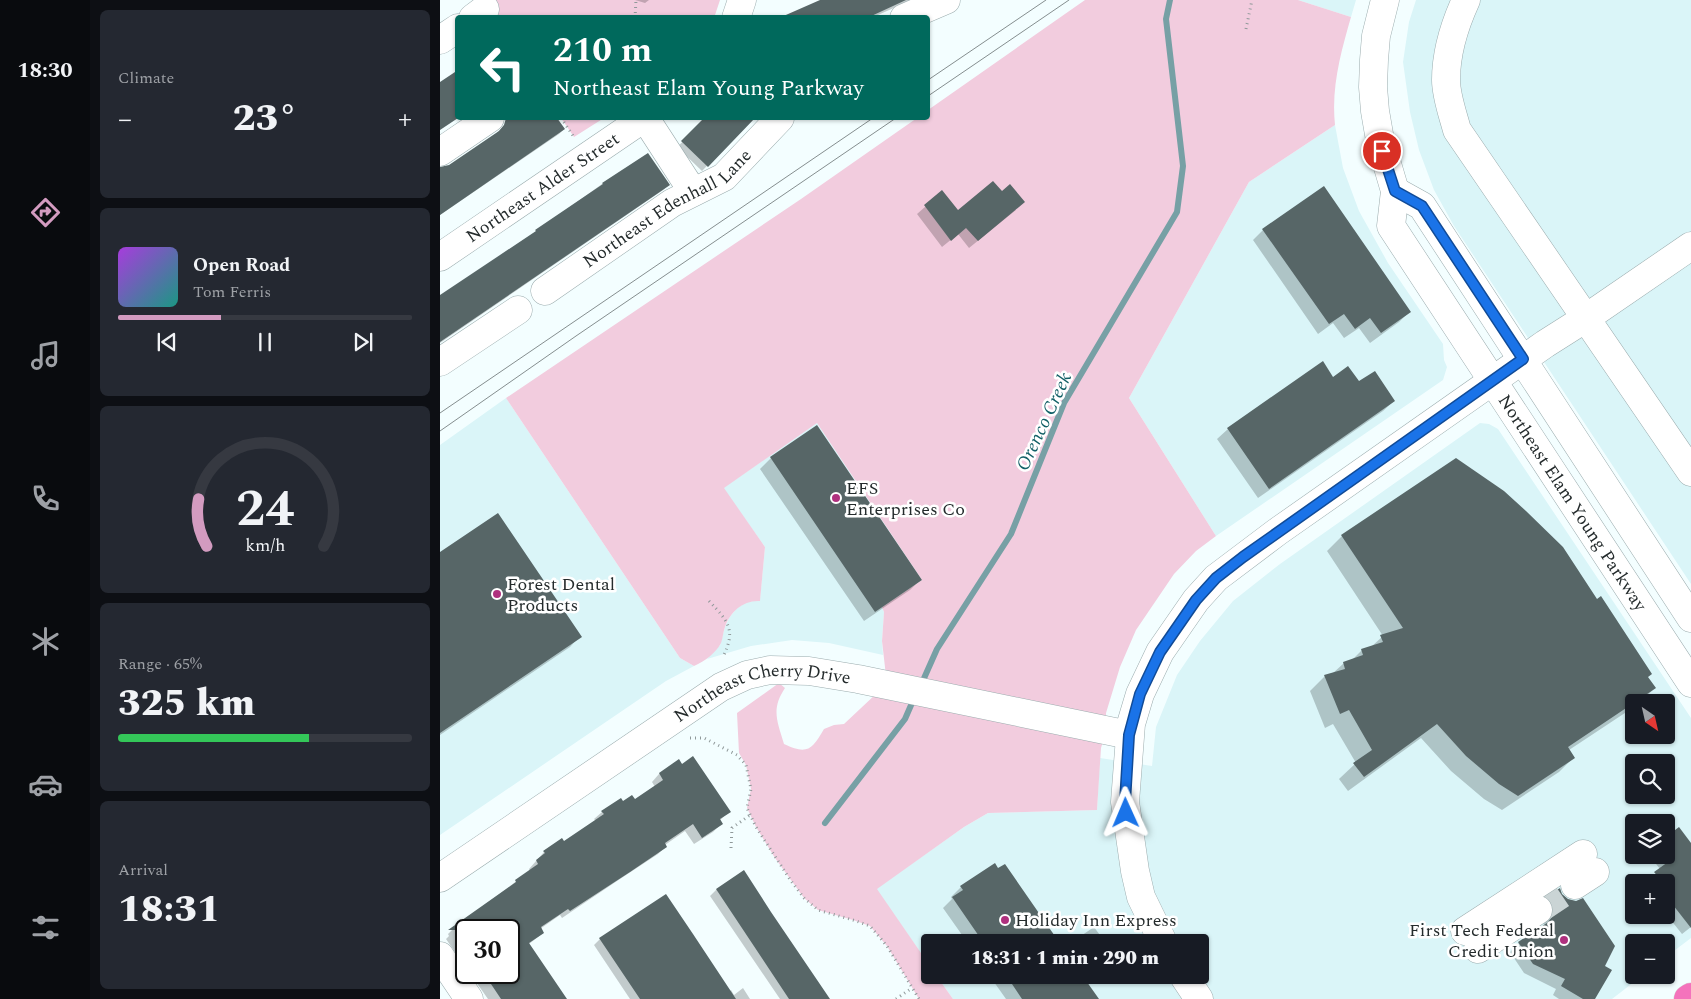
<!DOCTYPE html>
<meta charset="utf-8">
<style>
:root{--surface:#171b24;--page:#242831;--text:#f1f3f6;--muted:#9ea1a6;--line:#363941;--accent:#d39bc0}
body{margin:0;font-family:Spectral,serif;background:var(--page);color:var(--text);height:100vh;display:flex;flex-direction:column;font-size:19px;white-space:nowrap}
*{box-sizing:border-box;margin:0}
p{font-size:16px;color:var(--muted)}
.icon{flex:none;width:28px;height:28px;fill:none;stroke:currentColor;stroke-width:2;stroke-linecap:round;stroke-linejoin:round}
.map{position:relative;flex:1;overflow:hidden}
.side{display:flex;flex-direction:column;gap:10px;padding:10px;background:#0d0f14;width:350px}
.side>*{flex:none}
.banner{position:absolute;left:15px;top:15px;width:475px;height:105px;border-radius:5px;box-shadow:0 1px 4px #0004;background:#00695c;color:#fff;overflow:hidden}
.needle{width:32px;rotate:146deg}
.controls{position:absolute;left:1185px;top:694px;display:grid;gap:10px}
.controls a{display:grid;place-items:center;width:50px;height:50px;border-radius:5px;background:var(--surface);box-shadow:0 1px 4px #0004;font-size:25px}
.speed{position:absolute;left:15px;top:919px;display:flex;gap:10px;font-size:25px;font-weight:700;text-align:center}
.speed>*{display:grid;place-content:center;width:65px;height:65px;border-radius:50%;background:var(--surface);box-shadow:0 1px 4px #0004;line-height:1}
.speed .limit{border:2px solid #111;border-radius:8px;background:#fff;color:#111}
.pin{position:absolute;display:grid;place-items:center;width:42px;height:42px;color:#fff;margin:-21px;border:2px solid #fff;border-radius:50%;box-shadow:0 1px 5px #0007}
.me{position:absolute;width:55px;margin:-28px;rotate:359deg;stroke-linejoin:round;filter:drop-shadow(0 0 4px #0008)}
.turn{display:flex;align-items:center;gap:18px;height:105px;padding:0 15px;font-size:22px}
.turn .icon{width:65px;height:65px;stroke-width:2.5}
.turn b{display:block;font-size:35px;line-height:42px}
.big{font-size:38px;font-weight:800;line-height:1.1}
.side .tile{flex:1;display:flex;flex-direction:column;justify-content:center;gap:8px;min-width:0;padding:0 18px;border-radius:8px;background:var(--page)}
.side .dial{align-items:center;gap:0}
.dial svg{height:130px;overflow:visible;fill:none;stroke:var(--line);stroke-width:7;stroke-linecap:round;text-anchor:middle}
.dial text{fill:var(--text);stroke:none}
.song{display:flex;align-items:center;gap:15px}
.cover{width:60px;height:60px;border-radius:8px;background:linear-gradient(135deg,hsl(280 70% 55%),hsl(170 70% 35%))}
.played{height:5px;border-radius:2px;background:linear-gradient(90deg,var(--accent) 35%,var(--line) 35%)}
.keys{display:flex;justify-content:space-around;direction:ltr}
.heat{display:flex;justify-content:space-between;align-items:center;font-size:28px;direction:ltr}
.charge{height:8px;border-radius:4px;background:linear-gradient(90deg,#34c759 65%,var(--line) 0)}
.trip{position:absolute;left:481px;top:934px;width:288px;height:50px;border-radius:5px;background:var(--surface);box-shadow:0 1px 4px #0004;font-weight:800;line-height:50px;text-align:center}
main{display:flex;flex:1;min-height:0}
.menu{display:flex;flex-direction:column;width:90px;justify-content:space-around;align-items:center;background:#090b0e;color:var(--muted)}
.menu .icon{width:35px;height:35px}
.menu .selected{color:var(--accent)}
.menu b{font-size:22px;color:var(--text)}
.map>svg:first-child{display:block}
</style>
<main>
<nav class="menu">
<b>18:30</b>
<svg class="icon selected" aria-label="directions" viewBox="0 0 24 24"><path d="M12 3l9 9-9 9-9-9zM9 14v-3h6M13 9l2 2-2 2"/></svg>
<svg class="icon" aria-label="music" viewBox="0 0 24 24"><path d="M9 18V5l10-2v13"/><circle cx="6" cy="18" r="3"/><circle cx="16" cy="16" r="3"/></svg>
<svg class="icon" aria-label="phone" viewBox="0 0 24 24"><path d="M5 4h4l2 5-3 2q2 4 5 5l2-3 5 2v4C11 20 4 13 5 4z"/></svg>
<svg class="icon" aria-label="climate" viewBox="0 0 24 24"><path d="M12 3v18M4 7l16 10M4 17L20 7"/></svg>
<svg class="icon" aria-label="car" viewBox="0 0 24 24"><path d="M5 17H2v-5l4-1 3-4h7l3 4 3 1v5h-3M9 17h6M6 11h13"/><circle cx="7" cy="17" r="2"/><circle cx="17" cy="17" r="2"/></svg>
<svg class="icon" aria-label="filters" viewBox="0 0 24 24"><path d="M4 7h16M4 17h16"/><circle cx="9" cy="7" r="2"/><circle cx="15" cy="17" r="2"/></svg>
</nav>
<section class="side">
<div class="tile"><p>Climate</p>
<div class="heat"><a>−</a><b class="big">23°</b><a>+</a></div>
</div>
<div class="tile">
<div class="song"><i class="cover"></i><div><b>Open Road</b><p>Tom Ferris</p></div></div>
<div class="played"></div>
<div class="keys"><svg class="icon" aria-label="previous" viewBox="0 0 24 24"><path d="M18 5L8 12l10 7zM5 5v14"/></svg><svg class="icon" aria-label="pause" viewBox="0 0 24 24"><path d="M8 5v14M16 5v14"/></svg><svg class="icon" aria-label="next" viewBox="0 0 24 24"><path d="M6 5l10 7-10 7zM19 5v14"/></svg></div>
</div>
<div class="tile dial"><svg viewBox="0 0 100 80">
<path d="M14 69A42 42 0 1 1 86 69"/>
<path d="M14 69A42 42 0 0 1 9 40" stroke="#d39bc0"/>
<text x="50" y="56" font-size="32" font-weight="700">24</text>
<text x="50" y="72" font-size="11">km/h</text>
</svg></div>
<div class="tile"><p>Range · 65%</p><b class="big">325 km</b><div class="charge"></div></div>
<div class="tile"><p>Arrival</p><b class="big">18:31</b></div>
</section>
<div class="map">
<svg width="1251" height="999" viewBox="0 0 1251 999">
<rect width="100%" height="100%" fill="#f3feff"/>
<!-- built -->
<path fill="#daf5f8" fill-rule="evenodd" d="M858 0H916L911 17Z
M976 0H1251V584L1014 226 994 190 979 150 970 112 963 62 969 22Z
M895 125 903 168 919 211 948 263 1003 344 1004 360 1007 367 1003 380 776 536 689 398 809 182Z
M66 398 240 658 254 666 226 681 0 835V445Z
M377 423 482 580 442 607 444 612 442 641 443 655 389 643 352 640 311 646 267 659 280 645 285 627 289 618 297 608 307 602 320 600 325 547 283 488Z
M1040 423 1049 424 1058 429 1251 718V938L1226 957V942H1194V975H1203L1172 999H513L496 975H760V942H490V966L436 889 524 827 548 813 657 810 660 758 712 766 716 727 737 675 760 641 793 601 840 564ZM1194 702H1226V735H1194ZM1194 762H1226V795H1194ZM1194 822H1226V855H1194ZM1194 882H1226V915H1194Z"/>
<!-- green -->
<path fill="#f2ccde" d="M43 0H280L274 18 55 17Z
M645 0H858L911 17C901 52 891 87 895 125L809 182 689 398 776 536 756 551 734 574 696 630 680 667 666 713V731L661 748 657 810 548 813 524 827 437 889 490 966V975H496L513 999H479L447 946 430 926 413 920 378 910 364 898 335 858 316 827 307 808 311 789 306 765 299 753 297 713 339 683 345 688C331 709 337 721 344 744 367 755 372 750 384 729L394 725 404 724 437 693 446 676 442 641 444 612 442 607 482 580 377 423 284 488 325 547 320 601C303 600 290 612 285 627 283 632 283 638 281 643 276 653 265 661 254 666L240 658 66 398 361 199 477 118H488V110Z
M121 118H164L134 137Z"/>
<!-- shadow -->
<path fill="#0003" d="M195 0H209L205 3Z
M382 0H472L431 18H343Z
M74 118H116L124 129 119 134 0 215V168L9 166 56 134 65 124Z
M268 118H313L262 171 237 147Z
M208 154 228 185 223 190 0 343V296L91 235 162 184Z
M502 192 518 212 576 210 529 248 518 234 502 247 477 214Z
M823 230 969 312 959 322 930 343 919 328 904 338 893 323 878 334 813 240Z
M893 378 919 383 954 401 943 411 818 498 777 439 788 429Z
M331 458 480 580 470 590 424 621 320 469Z
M902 536 1207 677 1215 688 1200 702H1194V707L1129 750 1134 757 1119 772 1062 810 1044 799 1011 771 981 738 908 791 899 779 916 763 893 724 885 728 870 691 885 676 892 674 904 663 912 660 922 650 931 647 943 636 887 551Z
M0 554 140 636 130 647 0 735Z
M239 761 289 812 279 821 281 824 273 832 254 844 245 831 225 845 226 846 218 854 180 879 122 918 120 915 100 929 103 933 89 944 122 999H48L29 972H69V930H26V968L6 939 9 936 8 934 15 927 90 871 89 869 104 852 124 842 156 821 154 819 162 812 183 803 195 800 215 787 212 782 219 774Z
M1251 845V927L1242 934 1226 914V882H1209L1208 881 1220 869 1209 855H1226Z
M554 865 558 870 564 866 617 942H527L503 908 512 899 511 897 521 887Z
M303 872 389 999H340L270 896 276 890Z
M1119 890 1163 966 1153 999H1119L1113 995 1116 989 1084 973 1070 952 1079 943 1103 927 1105 919 1098 907 1107 898Z
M225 896 290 991 291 990 294 995 303 988 310 999H190L154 945 160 939Z
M654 927 665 942H632Z
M549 975H641L657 999H566Z"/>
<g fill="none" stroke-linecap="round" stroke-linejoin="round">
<!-- stream -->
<path stroke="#77a0a5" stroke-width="6" d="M481 685 497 649 571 534 624 403 737 212 743 166 726 19 730 0
M385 823 465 719 475 696"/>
</g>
<!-- building -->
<path fill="#576667" d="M380 0H466L427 18H339Z
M18 70V118L0 130V82Z
M66 118H117L125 129 0 215V167L9 165 59 131 64 125Z
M264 118H315L268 167 241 141Z
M208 153 230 185 0 342V295L96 231 95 230 163 184 162 183Z
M553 181 562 191 570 184 585 202 538 241 526 228 511 241 484 205 502 190 518 210Z
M884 186 971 312 941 333 930 318 915 329 904 314 889 324 822 229Z
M883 361 893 377 908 366 919 381 935 371 955 401 829 489 787 428Z
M377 425 482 580 435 612 330 457Z
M1016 458 1064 491 1086 511 1123 547 1157 599 1161 596 1212 674 1208 677 1216 688 1128 747 1135 758 1078 796 1059 784 1026 756 997 724 924 777 913 763 932 750 909 710 900 714 884 675 905 669 903 662 923 655 921 649 943 642 940 635 963 628 901 535Z
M58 513 142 637 0 733V552Z
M253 756 291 812 280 819 283 824 262 838 253 824 225 843 227 847 190 872 130 911 128 909 101 927 104 933 89 943 127 999H61L43 972H69V930H8L76 882 75 880 98 864 96 860 105 853 103 851 122 838 124 841 164 814 161 811 181 798 183 801 192 795 195 799 223 780 219 773 239 759 242 764Z
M1239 827 1251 843V928L1226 896V882H1223L1214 872 1228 862 1226 860V837Z
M555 863 558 868 565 864 619 942H543L512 897 523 890 520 886Z
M304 870 331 912 390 999H349L276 889Z
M1120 888 1122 894 1128 899 1136 901 1143 898 1175 946 1165 966 1172 970 1155 999H1143L1121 986 1125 979 1093 964 1078 942 1107 923 1112 917 1114 909 1111 902 1106 897Z
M226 894 253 934 296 999H200L159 938Z
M566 975H642L659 999H582Z"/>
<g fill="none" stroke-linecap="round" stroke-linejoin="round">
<!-- minor-tunnel -->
<path stroke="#cad4d5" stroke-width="28" stroke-dasharray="28 14" stroke-linecap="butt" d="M1098 910 1135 885"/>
<!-- minor casing -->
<g stroke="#9bacae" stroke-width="29">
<g id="minor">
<path id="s1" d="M945 0 936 36 934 60 933 87 935 111 940 140 955 191 951 226 1251 683"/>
<path d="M1026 0C1015 24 1006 53 1006 80 1006 96 1013 115 1017 130L1251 472"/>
<path d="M33 18 45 9"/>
<path d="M296 18 302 0"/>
<path d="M464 18 506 0"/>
<path d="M0 40 18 28"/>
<path d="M205 118 253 192"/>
<path d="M0 152 50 118"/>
<path d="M955 191 982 206 1251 618"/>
<path id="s2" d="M0 257 204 118"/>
<path id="s3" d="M105 291 232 203 284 177 340 118"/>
<path d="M0 362 78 310"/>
<path id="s4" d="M0 878 281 687 307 675 330 670 369 671 418 679 689 735"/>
<path d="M1135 885 1155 872"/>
<path d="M1025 931 1143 854"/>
<path d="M723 942 701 897 695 871 685 802 691 724 700 694 720 652 756 600 776 578 837 532 1105 344 1146 318 1251 246"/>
<path d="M1038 949 1098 910"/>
<path d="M0 956 29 999"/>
<path d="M743 975 759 999"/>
</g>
</g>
<!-- highway casing -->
<g stroke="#d8d9d9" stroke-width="29">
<path id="highway" d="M1248 999 1251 997"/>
</g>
<!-- path -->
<path stroke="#90999a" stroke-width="3" stroke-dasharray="1 4" stroke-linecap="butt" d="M195 18 196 0
M806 29 812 0
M121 118 134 137
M269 601C289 622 296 630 283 657
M250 738H264L297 755 306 765 311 789 307 808 316 827 351 881 364 898 378 910 413 920 430 926 447 946 479 999
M291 848 292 828 310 815
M456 999 472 988"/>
<!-- minor -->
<use href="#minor" stroke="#fff" stroke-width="28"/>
<!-- highway -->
<use href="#highway" stroke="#f473bc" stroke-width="28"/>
<!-- tram -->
<path stroke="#858e8f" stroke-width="1" d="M488 80 606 0
M488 96 629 0
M0 413 433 118
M0 431 136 336 456 118"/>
</g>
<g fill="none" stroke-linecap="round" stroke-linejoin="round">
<!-- route casing -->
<g stroke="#114b97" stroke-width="12">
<path id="route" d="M686 813 685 802 689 735 700 694 720 652 756 600 776 578 803 557 1083 359 982 206 955 191 942 151"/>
</g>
<!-- route -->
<use href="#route" stroke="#1a73e8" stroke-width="9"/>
</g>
<!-- markers -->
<g fill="#af307e" stroke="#fff" stroke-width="2">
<circle cx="396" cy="498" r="5"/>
<circle cx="57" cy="594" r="5"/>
<circle cx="565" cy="920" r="5"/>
<circle cx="1124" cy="940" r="5"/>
</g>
<g text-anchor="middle" stroke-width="5" stroke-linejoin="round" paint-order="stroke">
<!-- street labels -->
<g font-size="18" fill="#242b2c" stroke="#fff">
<text dy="6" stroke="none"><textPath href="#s2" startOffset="124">Northeast Alder Street</textPath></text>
<text dy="6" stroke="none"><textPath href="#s3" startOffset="148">Northeast Edenhall Lane</textPath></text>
<text dy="6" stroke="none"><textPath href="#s1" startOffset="561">Northeast Elam Young Parkway</textPath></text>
<text dy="6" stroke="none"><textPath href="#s4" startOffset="379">Northeast Cherry Drive</textPath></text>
</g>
<!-- poi labels -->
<g font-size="18" fill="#242b2c" stroke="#fff" text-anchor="start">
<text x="406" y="494">EFS<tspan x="406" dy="21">Enterprises Co</tspan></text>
<text x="67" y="590">Forest Dental<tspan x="67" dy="21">Products</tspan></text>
<text x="575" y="926">Holiday Inn Express</text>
<text x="1114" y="936" text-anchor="end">First Tech Federal<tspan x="1114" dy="21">Credit Union</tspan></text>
</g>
<!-- water labels -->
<g font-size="19" font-style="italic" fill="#136067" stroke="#fff">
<text transform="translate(603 421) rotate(-65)" y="7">Orenco Creek</text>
</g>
</g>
</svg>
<div class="controls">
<a><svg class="needle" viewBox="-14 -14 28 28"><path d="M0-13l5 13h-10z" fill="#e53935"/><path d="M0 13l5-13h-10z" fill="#9ea1a6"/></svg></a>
<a><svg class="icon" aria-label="search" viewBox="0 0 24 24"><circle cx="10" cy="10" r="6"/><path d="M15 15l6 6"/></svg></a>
<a><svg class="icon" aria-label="layers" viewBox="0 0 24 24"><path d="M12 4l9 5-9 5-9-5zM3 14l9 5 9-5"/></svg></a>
<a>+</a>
<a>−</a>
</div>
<div class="speed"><div class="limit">30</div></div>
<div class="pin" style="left:942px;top:151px;background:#d93025"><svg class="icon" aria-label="arrive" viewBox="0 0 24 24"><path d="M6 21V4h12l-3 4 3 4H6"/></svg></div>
<svg class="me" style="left:686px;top:813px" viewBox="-20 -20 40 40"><path d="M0-17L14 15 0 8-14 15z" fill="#1a73e8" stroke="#fff" stroke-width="4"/></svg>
<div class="trip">18:31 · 1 min · 290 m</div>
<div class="banner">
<div class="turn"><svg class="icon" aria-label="left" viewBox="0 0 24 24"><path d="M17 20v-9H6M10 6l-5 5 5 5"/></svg><div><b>210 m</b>Northeast Elam Young Parkway</div></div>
</div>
</div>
</main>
